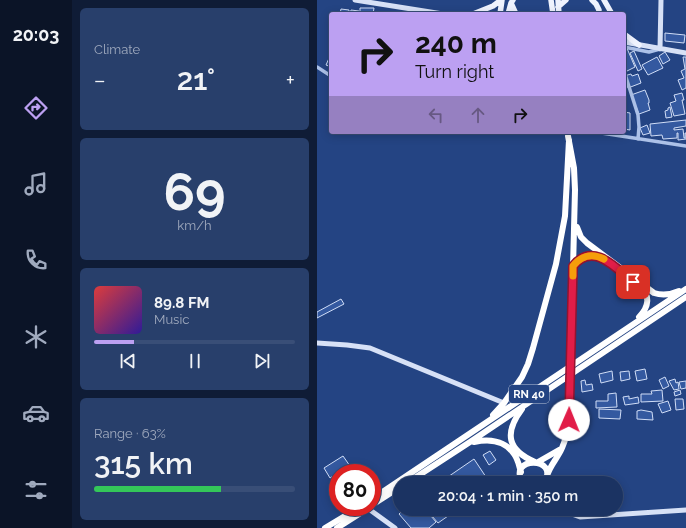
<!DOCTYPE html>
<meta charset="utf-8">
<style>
:root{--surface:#1b3362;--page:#283f6b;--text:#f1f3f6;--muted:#a0aabe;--line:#394e77;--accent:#bca0f2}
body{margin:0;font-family:Raleway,sans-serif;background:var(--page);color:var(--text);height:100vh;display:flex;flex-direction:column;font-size:15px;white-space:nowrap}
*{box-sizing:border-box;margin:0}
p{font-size:13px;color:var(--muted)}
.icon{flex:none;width:22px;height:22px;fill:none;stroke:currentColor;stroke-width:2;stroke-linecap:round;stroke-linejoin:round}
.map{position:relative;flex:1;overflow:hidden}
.sheet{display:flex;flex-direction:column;gap:8px;padding:8px;background:#0f1c36;width:245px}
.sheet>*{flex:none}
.hud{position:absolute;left:12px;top:12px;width:297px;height:122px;border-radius:4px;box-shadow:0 2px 10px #0003,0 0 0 1px var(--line);background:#bca0f2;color:#111;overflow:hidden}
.speed{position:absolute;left:12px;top:464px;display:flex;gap:8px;font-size:20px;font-weight:700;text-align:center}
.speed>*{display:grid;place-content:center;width:52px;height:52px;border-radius:50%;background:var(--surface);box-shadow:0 2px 10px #0003,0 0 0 1px var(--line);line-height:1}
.speed .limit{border:6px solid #d22;background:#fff;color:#111}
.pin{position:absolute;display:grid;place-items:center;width:34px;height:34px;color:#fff;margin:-17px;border-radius:8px;box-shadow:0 2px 6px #0006}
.me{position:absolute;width:44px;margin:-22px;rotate:1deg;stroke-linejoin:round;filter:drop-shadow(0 0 3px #0008)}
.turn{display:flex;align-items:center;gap:14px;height:84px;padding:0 20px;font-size:18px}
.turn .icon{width:52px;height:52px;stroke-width:2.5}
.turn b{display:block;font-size:28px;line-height:34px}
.lanes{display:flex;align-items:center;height:38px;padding:0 20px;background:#0003;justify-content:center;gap:20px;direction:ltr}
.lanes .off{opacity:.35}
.big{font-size:30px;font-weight:600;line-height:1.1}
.sheet .card{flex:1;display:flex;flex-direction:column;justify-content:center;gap:6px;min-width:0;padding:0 14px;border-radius:6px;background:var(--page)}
.sheet .dial{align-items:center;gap:0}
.dial b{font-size:52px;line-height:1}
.song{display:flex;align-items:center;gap:12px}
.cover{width:48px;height:48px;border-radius:6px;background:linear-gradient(135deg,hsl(0 70% 55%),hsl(250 70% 35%))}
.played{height:4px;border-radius:2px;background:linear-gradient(90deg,var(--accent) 20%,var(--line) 20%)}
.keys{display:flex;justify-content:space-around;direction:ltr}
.heat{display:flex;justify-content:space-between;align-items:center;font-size:22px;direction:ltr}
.charge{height:6px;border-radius:3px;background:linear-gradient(90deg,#34c759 63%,var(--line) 0)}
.trip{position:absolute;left:76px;top:476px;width:230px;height:40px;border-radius:20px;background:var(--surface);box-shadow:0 2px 10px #0003,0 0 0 1px var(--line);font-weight:600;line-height:40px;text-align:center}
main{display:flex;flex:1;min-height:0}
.menu{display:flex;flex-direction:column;width:72px;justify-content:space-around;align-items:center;background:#0b1427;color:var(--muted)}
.menu .icon{width:28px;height:28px}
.menu .selected{color:var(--accent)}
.menu b{font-size:18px;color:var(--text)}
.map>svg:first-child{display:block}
</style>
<main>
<nav class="menu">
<b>20:03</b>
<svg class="icon selected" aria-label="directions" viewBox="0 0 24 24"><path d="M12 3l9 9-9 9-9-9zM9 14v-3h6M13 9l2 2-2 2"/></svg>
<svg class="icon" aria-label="music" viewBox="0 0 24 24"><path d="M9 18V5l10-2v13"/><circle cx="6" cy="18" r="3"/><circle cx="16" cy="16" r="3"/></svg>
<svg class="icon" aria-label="phone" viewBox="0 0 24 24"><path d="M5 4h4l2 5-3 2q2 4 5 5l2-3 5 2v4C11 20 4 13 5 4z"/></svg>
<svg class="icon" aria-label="climate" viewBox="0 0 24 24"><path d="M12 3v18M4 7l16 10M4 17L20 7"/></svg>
<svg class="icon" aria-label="car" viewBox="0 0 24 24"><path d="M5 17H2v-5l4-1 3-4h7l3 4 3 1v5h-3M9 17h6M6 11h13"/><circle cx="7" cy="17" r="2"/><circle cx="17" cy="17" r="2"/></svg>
<svg class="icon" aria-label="filters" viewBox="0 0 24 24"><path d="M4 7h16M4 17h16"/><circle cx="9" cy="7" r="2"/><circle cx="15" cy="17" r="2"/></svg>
</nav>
<section class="sheet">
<div class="card"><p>Climate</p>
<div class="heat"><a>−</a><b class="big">21°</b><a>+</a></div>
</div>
<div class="card dial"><b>69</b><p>km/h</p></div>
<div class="card">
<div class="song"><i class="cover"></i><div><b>89.8 FM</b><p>Music</p></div></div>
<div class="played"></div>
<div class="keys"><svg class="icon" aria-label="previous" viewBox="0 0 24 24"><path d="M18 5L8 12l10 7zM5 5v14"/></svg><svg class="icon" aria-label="pause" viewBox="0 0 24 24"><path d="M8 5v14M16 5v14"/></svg><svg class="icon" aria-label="next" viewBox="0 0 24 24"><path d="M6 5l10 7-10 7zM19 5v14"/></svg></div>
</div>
<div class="card"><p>Range · 63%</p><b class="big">315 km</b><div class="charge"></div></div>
</section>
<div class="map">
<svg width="369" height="528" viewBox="0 0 369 528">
<rect width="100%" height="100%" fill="#244483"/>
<!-- building -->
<path fill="#3459a0" stroke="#d0ddf6" d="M43 8H57L56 14H43Z
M24 9 32 10V14H23Z
M34 10 42 11V14H33Z
M348 33 368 35 367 43 348 41Z
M309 46 318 67 308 72 307 47Z
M317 51 325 69 321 71 313 53Z
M348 52 353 60 346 64 342 56Z
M13 56H14V67L9 65Z
M340 57 346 68 331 75 325 65Z
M366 57H369V88L365 90 361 80 367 78 364 71 368 69Z
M314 74 315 76 321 74 324 83 311 88 307 76Z
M328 90 332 100V103H331L333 110 322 114 314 95Z
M365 93 367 100H365L368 114 357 116 353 103 359 101 357 95Z
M353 107 355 117 349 118 348 111 351 110V108Z
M307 112 313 113V130L307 129Z
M369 120V126L357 128V130L366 129 367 138H368V133H369V139L361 140V133H360V138L346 139 345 135 334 136 333 124Z
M330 125 333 133 326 135 323 128Z
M24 299 27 304 0 318V312Z
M328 369 330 379 320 381 318 371Z
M295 371 296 380 284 383 282 374Z
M312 371 313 379 304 381 303 372Z
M348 377 352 386 346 389 342 380Z
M358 379 359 383 361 382 362 389 357 390 352 381Z
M268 380 269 385 275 384 276 390 265 392 264 381Z
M369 381V388L364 389 362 382Z
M345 390 346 401 324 402V394H335L334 391Z
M363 390 364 394 358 396 357 392Z
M299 393 300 407 279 408V401H291V394Z
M312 396V399L321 397 322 403 308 405 306 397Z
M358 399H366L367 409 359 410Z
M351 401 354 410 345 413 341 404Z
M282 409 304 410 303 419 282 418Z
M324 410 335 412 336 420 320 419V411Z
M173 451 179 460 172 465 166 455Z
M26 456 33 466 13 478 7 468Z
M157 459 173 483H122Z
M87 509H108L119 522 112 528H94L82 514Z
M109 509H141L121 523Z"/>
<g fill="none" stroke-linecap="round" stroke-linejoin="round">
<!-- street -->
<path stroke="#acc1e8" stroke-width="3.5" d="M307 47 332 52 343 49
M0 67 14 76
M307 71 321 115 322 127 321 139
M278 132 369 146"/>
<!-- secondary -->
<path stroke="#d7e1f6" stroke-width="5" d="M38 0 126 14
M307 42 369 53
M343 49 344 0
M0 343 30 345 53 348 187 403
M49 507 78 528
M241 509 263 517 369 510"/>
<!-- primary -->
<path stroke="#eff3fe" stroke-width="5.5" d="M196 0 194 3 199 14
M234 0 236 14
M241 0 242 14
M275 0 279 4 282 10 281 14
M287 0 295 14
M241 7 249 0
M156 14 176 6 184 0
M183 14 185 0
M191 14 194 3
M307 34 322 45"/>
<!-- highway -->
<path stroke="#fff" stroke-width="6" d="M251 136 257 168 258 190 254 346
M260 227 264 237 270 243 337 293C346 296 353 295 362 291
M256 266C265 255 275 253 288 260
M322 317C332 307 334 295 322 286
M205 409C187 433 190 450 218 462
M176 415 187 403 205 377 211 364 216 348 239 264 248 216 252 140
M157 442C171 439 188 440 197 454 201 459 202 466 204 472
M221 462 242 450
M230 476C233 465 241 458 245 448 253 430 252 411 252 391
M90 483 153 442 369 297
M206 483C189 456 244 456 227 483
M55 499 369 289
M55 505 83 487
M8 528 43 507
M20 528 53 507"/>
<!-- highway-bridge -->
<path stroke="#fff" stroke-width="6" d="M252 391 254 346"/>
</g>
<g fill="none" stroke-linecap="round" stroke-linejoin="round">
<!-- route casing -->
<g stroke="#92132f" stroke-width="10">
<path id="route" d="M252 420 256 266C276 241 299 268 316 282"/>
</g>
<!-- route -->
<use href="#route" stroke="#e11d48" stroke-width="7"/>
<!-- slow -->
<path stroke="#f59e0b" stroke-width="7" d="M256 276V266C265 255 275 253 287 259"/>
</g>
<g text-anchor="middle" stroke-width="4" stroke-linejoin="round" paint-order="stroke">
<!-- shield labels -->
<rect fill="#244483" stroke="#bdc7da" stroke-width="1" x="192" y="385" width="40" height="18" rx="3"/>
<g font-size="11" font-weight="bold" fill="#fff">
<text x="212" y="398">RN 40</text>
</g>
</g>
</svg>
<div class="speed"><div class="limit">80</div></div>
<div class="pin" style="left:316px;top:282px;background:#d93025"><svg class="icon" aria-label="arrive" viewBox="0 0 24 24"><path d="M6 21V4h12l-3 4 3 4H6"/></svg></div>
<svg class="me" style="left:252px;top:420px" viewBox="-20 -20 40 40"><circle r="19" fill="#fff"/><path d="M0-13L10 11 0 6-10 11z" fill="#e11d48"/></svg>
<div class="trip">20:04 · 1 min · 350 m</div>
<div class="hud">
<div class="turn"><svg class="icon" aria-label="right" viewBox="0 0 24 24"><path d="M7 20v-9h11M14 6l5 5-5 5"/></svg><div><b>240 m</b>Turn right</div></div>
<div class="lanes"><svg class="icon off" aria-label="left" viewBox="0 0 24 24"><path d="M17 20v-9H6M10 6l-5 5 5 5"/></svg><svg class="icon off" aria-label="ahead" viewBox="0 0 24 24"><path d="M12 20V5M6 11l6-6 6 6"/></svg><svg class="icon" aria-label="right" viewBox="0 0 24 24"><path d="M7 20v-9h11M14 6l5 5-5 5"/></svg></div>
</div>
</div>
</main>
